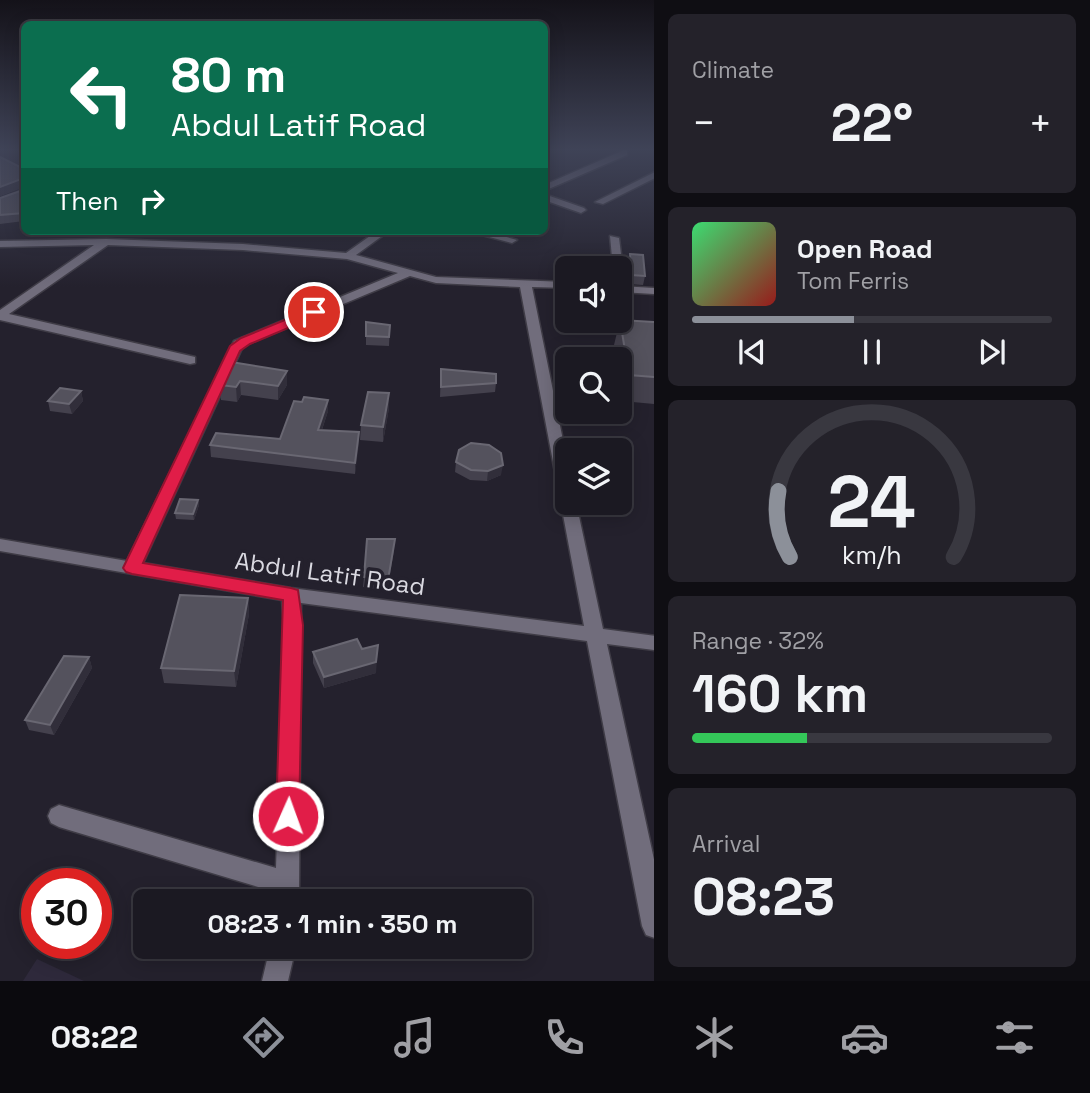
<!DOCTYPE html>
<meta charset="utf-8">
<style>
:root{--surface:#1b1922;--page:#24222a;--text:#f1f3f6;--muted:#a0a0a5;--line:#393840;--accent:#8c9099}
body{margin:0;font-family:"Space Grotesk",sans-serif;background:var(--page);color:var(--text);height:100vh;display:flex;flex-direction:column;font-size:26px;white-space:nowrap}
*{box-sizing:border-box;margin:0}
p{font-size:23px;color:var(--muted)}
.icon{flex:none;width:38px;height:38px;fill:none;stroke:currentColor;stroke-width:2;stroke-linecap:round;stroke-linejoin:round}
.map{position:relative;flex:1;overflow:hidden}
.panel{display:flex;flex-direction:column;gap:14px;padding:14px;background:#0f0e13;width:436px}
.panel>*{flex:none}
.guide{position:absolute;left:21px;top:21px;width:527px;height:214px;border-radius:10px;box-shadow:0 4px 18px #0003,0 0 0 2px var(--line);background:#0b6e4f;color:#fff;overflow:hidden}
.buttons{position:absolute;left:555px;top:256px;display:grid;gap:14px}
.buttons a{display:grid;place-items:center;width:77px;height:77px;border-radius:10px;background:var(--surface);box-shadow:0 4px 18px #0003,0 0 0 2px var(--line);font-size:35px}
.speed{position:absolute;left:21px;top:868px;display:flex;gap:14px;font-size:35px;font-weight:700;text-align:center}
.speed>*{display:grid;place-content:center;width:91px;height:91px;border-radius:50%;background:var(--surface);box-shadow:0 4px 18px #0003,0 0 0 2px var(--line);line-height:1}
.speed .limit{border:10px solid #d22;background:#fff;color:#111}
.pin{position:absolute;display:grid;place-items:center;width:60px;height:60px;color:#fff;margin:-30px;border:4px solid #fff;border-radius:50%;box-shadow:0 2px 7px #0007}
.me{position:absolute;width:77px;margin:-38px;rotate:2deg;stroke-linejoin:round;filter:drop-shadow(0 0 5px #0008)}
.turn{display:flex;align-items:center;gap:24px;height:147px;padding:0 35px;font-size:32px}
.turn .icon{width:91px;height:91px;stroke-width:2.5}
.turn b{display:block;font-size:49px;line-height:60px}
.then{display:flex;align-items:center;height:66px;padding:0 35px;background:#0003;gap:14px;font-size:26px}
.big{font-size:52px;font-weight:700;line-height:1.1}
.panel .card{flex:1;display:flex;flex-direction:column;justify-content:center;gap:10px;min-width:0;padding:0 24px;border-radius:10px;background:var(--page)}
.panel .dial{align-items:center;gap:0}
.dial svg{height:182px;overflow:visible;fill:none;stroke:var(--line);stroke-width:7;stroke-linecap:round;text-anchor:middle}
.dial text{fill:var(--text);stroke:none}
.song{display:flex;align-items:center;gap:21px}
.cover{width:84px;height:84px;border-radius:10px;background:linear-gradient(135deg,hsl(140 70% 55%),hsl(0 70% 35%))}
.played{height:7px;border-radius:4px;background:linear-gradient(90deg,var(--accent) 45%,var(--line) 45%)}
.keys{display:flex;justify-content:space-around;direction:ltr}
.heat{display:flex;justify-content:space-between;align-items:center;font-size:38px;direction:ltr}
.charge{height:10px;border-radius:5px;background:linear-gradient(90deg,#34c759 32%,var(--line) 0)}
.trip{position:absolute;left:133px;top:889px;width:399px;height:70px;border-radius:10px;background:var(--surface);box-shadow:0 4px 18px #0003,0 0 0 2px var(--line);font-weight:700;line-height:70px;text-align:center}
.tabs{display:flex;height:112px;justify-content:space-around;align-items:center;background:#0b0a0e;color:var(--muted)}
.tabs .icon{width:49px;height:49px}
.tabs .on{color:var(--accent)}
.tabs b{font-size:32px;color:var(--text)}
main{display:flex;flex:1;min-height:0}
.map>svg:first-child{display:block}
</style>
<main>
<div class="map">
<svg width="655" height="981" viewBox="0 0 655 981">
<rect width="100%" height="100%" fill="#24212d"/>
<!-- built -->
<path fill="#2e293b" d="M37 959 84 981H23Z"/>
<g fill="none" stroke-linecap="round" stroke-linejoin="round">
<!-- minor casing -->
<g stroke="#3f3c46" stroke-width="3">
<path id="minor" d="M624 150 627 151V155L544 191V185Z
M655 172V178L603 204 595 202Z
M544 194 584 208 586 210 581 213 544 200Z
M377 231H389L356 255 436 277 567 282V288L532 287 567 460V502H576L603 629 655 636V650L607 644 655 864V938L646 935 642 926 587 641 301 603 299 901H275V892L59 827 51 823 48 816 51 809 59 805 276 868 284 625 282 600 0 551V539L127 561 234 341 398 273 347 259 243 250 108 245 9 314 195 357V363L190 364 0 320V310L94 245 0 247V241L106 239 243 244 346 253ZM410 276 436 283 520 287 584 626 291 588 143 563 243 346Z
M467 231H486L517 240 512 243Z
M610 236 619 238 623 270 613 268Z
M620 286 655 288V294L620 292Z
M270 947H296L288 981H262Z"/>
</g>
<!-- minor -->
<use href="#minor" fill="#716d7c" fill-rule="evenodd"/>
</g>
<!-- wall -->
<path fill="#44414d" d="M20 167H24V221L0 224V198L23 190V187L0 196Z
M630 254 645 276 643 285 629 284 628 262Z
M620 320 655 322V404L622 401 620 382V359H616L614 345Z
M366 322 390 325 389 346 366 345Z
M231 362 287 385 278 400 241 395 237 402 221 400 220 385Z
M441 369 496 383 495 392 440 397Z
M81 391 83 401 72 414 50 411 48 401Z
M389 408 383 442 360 440 361 425Z
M328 411 322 430 359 432 355 474 211 457 210 445 280 439Z
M456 462 501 475 487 481 470 480 455 472Z
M198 500 199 505 194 520 176 519 175 513Z
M394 550 387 591 363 587 364 577Z
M248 598 249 614 236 687 164 683 161 668Z
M313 652 376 673 324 688 313 663Z
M89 657 92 668 54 735 29 730 25 720Z"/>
<!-- shaded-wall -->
<path fill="#312e3a" d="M21 179 23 187 0 196V187Z
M287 371V385L278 400V386Z
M240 381 241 395 237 402 236 387Z
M81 391 83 401 72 414 69 404Z
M389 393V408L383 442V427Z
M328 400V411L318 441V430Z
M359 432V444L355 474V463Z
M503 465 501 475 487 481 488 471Z
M198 500 199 505 194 520 193 514Z
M395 539 394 550 387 591 388 580Z
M248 598 249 614 236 687 234 671Z
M378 645 376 673 324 688V677Z
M89 657 92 668 54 735 50 725Z"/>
<!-- building -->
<path fill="#54525d" stroke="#696772" stroke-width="2" d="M0 157 20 167H24V181L21 179 0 187Z
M24 183V213L0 215V198L23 190Z
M630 254 643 255 645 276 631 275Z
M620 320 655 322V377L629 375Z
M366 322 390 325 389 337 366 336Z
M231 362 287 371 278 386 240 381 236 387 220 385Z
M441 369 496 374V383L441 387Z
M60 388 81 391 69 404 48 401Z
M368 392 389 393 383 427 361 425Z
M304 397 328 400 318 430 359 432 355 463 210 445 216 433 280 439 294 401 302 402Z
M471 443 489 445 501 453 503 465 488 471 471 470 456 462 459 450Z
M180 499 198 500 193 514 175 513Z
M367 539H395L388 580 364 577Z
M180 595 248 598 234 671 161 668Z
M357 639 362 649 378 645 376 662 324 677 313 652Z
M64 656 89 657 50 725 25 720Z"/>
<!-- sky -->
<linearGradient id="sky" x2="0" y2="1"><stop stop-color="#141219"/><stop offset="0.52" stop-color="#3f4357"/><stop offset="1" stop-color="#3f4357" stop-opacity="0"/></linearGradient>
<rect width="655" height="287" fill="url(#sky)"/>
<!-- route -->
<path fill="#e11d48" stroke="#92132f" stroke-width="2" d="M314 308 320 312 319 315 250 344 240 351 143 563 291 588 298 590 303 625 299 816 296 824 288 827 279 824 276 816 283 600 132 574 126 572 123 568 230 346 241 338Z"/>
<g text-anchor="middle" stroke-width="7" stroke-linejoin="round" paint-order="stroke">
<!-- street labels -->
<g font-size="24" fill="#dad9e1" stroke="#24212d">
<text transform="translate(330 574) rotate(8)" y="8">Abdul Latif Road</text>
</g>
</g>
</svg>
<div class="buttons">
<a><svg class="icon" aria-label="sound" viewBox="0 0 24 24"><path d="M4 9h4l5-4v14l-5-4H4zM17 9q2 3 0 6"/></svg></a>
<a><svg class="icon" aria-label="search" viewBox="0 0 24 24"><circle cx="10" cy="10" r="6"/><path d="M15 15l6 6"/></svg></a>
<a><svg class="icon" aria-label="layers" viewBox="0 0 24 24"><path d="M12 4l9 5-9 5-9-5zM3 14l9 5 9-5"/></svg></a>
</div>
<div class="speed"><div class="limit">30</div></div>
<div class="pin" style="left:314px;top:312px;background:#d93025"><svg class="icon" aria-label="arrive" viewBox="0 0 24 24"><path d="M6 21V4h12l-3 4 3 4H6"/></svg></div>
<svg class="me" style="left:288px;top:816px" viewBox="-20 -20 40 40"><circle r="17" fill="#e11d48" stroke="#fff" stroke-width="3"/><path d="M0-11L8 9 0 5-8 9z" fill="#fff"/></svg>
<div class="trip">08:23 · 1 min · 350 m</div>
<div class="guide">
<div class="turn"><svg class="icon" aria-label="left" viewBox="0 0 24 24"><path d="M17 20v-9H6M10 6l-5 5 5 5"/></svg><div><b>80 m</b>Abdul Latif Road</div></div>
<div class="then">Then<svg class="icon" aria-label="right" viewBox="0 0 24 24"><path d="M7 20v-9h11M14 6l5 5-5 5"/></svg></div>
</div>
</div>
<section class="panel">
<div class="card"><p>Climate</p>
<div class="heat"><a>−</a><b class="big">22°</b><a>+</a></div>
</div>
<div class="card">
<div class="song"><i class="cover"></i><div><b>Open Road</b><p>Tom Ferris</p></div></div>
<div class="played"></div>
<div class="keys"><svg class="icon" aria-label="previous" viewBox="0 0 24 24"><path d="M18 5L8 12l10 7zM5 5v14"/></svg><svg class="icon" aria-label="pause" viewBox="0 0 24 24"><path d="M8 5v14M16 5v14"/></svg><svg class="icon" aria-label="next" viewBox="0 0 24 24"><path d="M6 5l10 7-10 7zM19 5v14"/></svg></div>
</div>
<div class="card dial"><svg viewBox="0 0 100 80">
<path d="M14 69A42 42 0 1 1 86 69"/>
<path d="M14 69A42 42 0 0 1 9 40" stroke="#8c9099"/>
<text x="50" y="56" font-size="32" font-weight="700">24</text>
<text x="50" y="72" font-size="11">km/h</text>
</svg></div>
<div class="card"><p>Range · 32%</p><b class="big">160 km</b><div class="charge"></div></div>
<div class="card"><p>Arrival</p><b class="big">08:23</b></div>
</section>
</main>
<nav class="tabs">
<b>08:22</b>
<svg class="icon on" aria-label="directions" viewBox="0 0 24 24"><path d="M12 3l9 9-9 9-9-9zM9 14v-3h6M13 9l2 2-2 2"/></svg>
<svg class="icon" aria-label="music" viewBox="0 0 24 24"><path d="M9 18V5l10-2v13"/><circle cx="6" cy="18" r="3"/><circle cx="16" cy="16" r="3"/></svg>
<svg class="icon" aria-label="phone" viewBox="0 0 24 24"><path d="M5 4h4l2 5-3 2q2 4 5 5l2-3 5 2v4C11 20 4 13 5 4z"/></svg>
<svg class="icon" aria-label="climate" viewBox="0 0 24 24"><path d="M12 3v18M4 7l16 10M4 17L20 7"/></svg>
<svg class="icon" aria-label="car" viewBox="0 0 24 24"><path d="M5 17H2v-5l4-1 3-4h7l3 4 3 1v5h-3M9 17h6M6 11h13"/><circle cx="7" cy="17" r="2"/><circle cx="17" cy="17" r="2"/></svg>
<svg class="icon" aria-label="filters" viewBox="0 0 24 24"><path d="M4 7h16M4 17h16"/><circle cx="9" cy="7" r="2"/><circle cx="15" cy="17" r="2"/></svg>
</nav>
